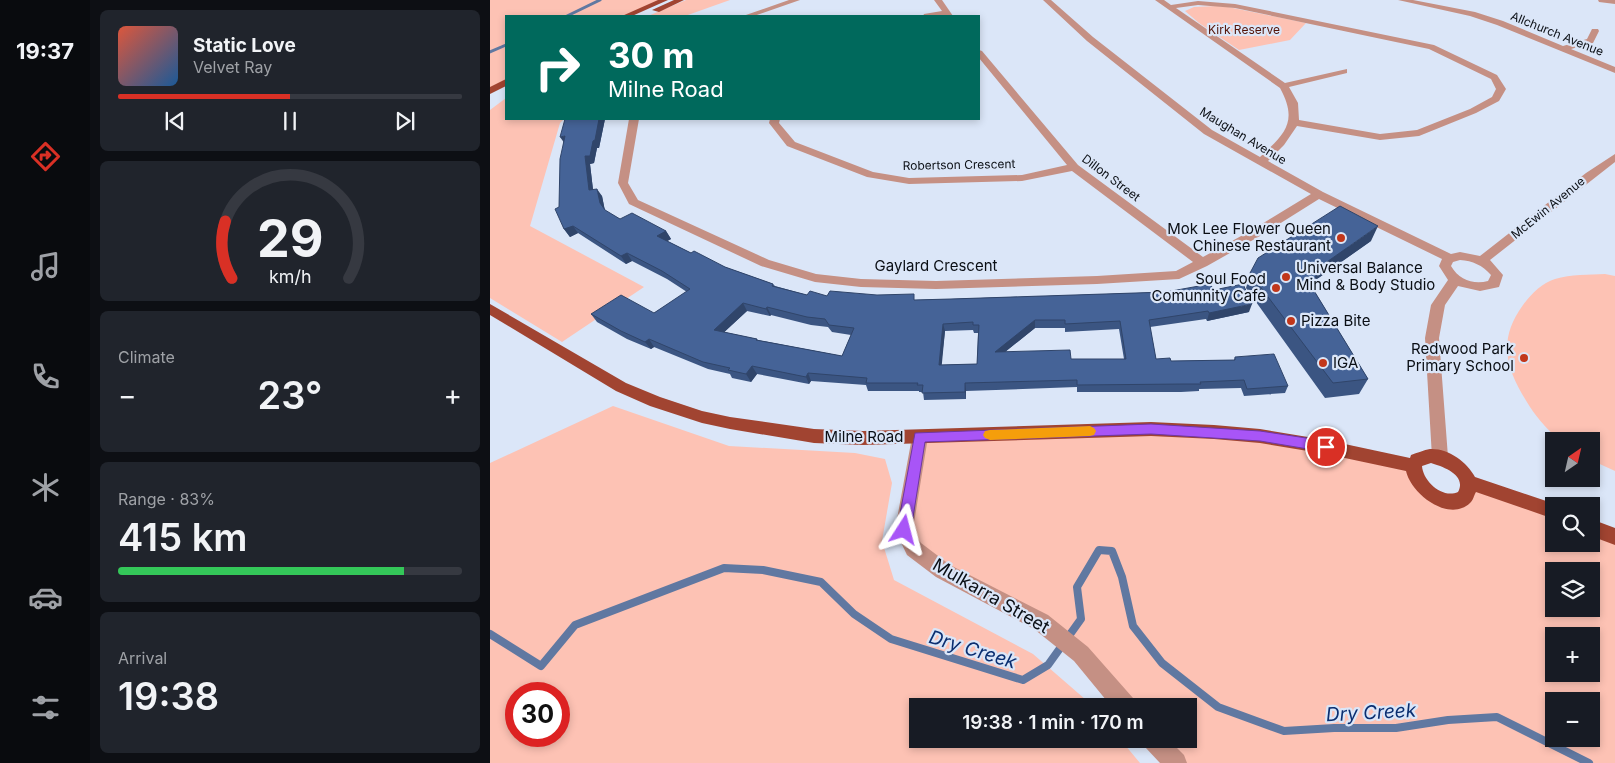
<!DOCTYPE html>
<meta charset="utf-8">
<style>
:root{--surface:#171b24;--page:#20242c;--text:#f1f3f6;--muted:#9ea1a6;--line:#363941;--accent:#d93025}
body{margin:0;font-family:Inter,sans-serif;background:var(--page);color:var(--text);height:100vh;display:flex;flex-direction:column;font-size:19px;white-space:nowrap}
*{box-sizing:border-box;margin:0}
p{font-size:16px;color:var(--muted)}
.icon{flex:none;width:28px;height:28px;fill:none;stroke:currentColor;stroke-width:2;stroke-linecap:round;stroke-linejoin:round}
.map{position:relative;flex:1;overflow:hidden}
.details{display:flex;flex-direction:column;gap:10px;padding:10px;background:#0d0f14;width:400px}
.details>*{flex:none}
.hud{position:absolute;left:15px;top:15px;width:475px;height:105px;border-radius:0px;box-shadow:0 2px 8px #0003;background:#00695c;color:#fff;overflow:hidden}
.needle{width:32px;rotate:34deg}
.controls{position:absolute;left:1055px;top:432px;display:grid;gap:10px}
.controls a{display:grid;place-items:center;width:55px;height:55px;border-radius:0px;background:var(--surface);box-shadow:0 2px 8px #0003;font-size:25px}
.speed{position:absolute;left:15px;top:682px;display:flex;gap:10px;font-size:25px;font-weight:700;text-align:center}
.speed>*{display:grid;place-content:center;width:65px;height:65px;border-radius:50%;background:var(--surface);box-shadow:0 2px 8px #0003;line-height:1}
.speed .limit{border:8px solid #d22;background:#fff;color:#111}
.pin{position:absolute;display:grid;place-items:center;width:42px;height:42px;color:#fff;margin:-21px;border:2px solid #fff;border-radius:50%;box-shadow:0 1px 5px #0007}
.me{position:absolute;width:55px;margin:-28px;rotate:9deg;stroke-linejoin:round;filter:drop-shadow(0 0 4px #0008)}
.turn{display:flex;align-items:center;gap:18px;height:105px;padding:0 20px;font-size:22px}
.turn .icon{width:65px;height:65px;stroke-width:2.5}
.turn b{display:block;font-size:35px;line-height:42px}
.big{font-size:38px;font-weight:600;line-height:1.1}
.details .widget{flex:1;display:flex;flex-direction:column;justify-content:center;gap:8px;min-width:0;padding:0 18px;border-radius:8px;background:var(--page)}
.details .dial{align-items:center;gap:0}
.dial svg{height:130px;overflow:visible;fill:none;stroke:var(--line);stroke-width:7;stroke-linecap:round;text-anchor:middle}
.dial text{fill:var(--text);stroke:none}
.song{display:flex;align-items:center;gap:15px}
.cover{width:60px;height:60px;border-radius:8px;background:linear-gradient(135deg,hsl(10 70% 55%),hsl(210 70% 35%))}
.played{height:5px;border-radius:2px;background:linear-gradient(90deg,var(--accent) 50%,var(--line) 50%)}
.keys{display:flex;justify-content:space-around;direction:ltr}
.heat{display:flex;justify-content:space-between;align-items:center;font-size:28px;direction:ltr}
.charge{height:8px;border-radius:4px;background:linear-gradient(90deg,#34c759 83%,var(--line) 0)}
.trip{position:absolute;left:419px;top:698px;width:288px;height:50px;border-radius:0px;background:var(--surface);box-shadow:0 2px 8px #0003;font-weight:600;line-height:50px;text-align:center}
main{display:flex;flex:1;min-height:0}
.menu{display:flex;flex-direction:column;width:90px;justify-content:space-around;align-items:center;background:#090b0e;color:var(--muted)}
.menu .icon{width:35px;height:35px}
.menu .active{color:var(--accent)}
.menu b{font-size:22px;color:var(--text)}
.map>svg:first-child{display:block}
</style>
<main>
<nav class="menu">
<b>19:37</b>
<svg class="icon active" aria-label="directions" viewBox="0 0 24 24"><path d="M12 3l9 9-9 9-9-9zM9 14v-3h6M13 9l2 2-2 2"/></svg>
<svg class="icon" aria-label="music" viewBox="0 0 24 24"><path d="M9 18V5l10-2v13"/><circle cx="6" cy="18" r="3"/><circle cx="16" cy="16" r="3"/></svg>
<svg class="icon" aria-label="phone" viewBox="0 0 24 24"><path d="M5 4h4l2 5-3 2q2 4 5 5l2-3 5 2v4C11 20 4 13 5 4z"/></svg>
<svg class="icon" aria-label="climate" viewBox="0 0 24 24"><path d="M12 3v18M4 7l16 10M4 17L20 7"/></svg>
<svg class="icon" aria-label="car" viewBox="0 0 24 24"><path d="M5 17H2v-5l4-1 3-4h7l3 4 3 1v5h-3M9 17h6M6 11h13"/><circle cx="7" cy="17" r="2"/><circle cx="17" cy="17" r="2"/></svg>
<svg class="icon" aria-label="filters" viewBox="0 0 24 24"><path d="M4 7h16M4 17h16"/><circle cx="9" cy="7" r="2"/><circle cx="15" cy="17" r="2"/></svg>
</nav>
<section class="details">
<div class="widget">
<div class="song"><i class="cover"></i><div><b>Static Love</b><p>Velvet Ray</p></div></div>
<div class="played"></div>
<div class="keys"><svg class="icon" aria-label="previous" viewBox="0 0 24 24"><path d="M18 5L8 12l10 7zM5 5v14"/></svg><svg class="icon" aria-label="pause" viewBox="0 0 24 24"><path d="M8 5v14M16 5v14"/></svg><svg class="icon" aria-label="next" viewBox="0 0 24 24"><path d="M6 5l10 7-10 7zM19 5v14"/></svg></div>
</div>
<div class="widget dial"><svg viewBox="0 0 100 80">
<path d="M14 69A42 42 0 1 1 86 69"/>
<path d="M14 69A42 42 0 0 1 10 34" stroke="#d93025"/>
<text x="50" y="56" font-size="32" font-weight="700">29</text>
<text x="50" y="72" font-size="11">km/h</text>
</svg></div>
<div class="widget"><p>Climate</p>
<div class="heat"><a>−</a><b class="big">23°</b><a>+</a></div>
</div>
<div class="widget"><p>Range · 83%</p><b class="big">415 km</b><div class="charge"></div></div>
<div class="widget"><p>Arrival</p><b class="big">19:38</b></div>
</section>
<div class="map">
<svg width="1125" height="763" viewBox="0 0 1125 763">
<rect width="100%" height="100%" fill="#dbe6f8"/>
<!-- green -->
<path fill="#fdc2b4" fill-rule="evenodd" d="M0 0H174L136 16H16V82L0 91Z
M196 0H240L195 16H158Z
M727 6 738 7 816 23 800 40 749 50 709 23 695 11 704 7Z
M16 98V119H74L70 123 40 226 154 287 72 342 0 298V110Z
M1115 274 1125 276V471L1101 460V441C1093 441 1082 443 1074 441 1063 438 1046 416 1040 407 1017 371 1006 342 1033 305 1041 294 1052 283 1065 279 1081 274 1099 275 1115 274Z
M123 406 239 446 365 453 395 459 402 483 392 541 404 580 543 654 603 706H428V739H630L650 763H0V463ZM26 694H69V736H26Z
M661 429 836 447 924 473 961 501 980 483 1064 511V544H1101V527L1125 537V763H686L663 739H698V706H635L591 654 453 571 414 530 430 437ZM1064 571H1101V609H1064ZM1064 636H1101V674H1064ZM1064 701H1101V739H1064Z"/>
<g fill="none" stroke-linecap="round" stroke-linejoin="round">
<!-- stream-far1 -->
<path stroke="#6078a1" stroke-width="3" d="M77 16 110 0
M0 52 16 45"/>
<!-- stream -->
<path stroke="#6078a1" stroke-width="8" d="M0 634 51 666 85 625 234 568 273 570 331 582 364 614 401 639 533 680 558 665 591 619 587 587 609 550 622 551 632 577 643 626 672 663 728 707 794 731 844 728H906L958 720 1007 717 1099 763"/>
<!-- minor -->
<path fill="#c59084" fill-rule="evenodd" d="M299 0H310L264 16H253Z
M444 0H452L463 16 454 15 433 16 434 14 452 11Z
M553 0H561L603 37 722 130 770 157C796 133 808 121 790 88L665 0H674L681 5 708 1 745 4 944 45 1007 75 1016 89 1009 101 986 113 929 136 890 140 807 126 794 145 778 161 833 192 961 254 970 252 990 256 1096 173 1125 154V162L1000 260 1013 275 1009 287 990 291 968 286 955 305 949 338 958 457 956 462 950 464 944 462 942 457 935 338 941 305 958 280 949 266 952 259 829 199 770 236 717 266 689 279 607 284 446 289 371 287 325 282 271 266 139 204 128 183 139 119H149L138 183 148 200 279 260 326 274 371 279 446 281 607 276 686 271 703 262 582 171 532 181 419 184 377 177 297 146 279 123 280 119H290L289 123 305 142 383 172 419 178 532 175 577 165 489 58V50L492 51 588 165 713 257 762 230 821 194 714 134 597 41ZM708 5 745 8 939 49 1001 79 1006 89 1002 97 980 109 927 130 890 134 809 120 808 103 799 87 857 73V69L795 83 686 8ZM970 260C983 261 992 265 1001 275L998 281C984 285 969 280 961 266L963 262Z
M908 0H923L985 12 1013 21 1073 46 1097 39 1102 29H1108L1109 31 1103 43 1081 49 1125 67V73L1007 25 980 16Z
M1108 0H1125V4L1109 2Z
M430 430 436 432 438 437 423 529 431 543 460 565 558 615 598 647 643 698 646 706H621L584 661 544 629 446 577 417 555 405 530 422 437 424 432Z
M652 739H678L694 755 697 763H670L655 747Z"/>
<!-- major -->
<path fill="#a14431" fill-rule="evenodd" d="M168 0H178L142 16H132Z
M184 0H194L169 12 162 10Z
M16 79V86L0 94V87Z
M0 304 136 383 170 397 212 411 240 417 324 429 373 431 661 422 724 425 770 429 836 440 920 458 921 455C927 453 934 450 940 449 958 448 977 462 985 477L1071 506H1064V519L986 492C984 495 983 501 980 503 959 523 921 494 916 471L836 454 770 443 724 439 661 436 373 445 324 443 240 429 212 423 160 406 126 391 0 315ZM941 463C954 467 977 475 968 492 952 499 933 481 932 466Z
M1101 519 1125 528V545L1101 536Z"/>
</g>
<!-- wall -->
<path fill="#3b5582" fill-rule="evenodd" d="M75 119H115L109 148H107L104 163 100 164 103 190 112 196 115 211 130 219 176 231 181 239 177 241 201 253 235 267 283 284 285 286 317 295 426 300 461 299 676 292 724 290 759 312 717 321 716 319 660 327 666 359 681 361 744 360 745 357 798 386 795 393 754 396 751 388 709 389V391L691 392H587V387L476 391V399L434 400 433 392H429V391H378L376 385 321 381 319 384 267 374 261 382 242 378 240 374 218 369 164 347 161 349 137 339 107 322 101 314 164 313 197 292 177 279 142 261 136 264 88 233 80 237 74 229 69 207ZM257 311 280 316 281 315 321 325 338 327 342 332 361 335 352 356 268 340 267 339 234 332ZM545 328H575V332L629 329 634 359H581L515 352ZM483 330 484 333H488L487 364 451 365 455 331Z
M881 241 827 279 825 282 823 289 878 379 869 394 835 398 756 288 760 273Z"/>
<!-- shaded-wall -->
<path fill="#30456a" d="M109 119H115L109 148H107L104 163 100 164 104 198 99 190 95 156 103 141Z
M75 136V144L70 137Z
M107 189 112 196 115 211 110 203Z
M83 226 88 233 80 237 74 229Z
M888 226 881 241 827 279 820 286 827 271 834 264Z
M176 231 181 239 172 244 167 236Z
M137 253 142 261 136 264 131 256Z
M253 303 257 311 228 338 224 330Z
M762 304 759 312 717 321 719 313Z
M277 307 281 315 280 316 276 309Z
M545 320V328L505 360V352Z
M453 324 455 331 451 373 449 365Z
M159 339 164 347 161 349 155 342Z
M262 366 267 374 261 382 256 374Z
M318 373 321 381 319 384 316 377Z
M475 383 476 391V399L475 392Z"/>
<!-- building -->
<path fill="#456397" stroke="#30456a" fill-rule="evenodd" d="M75 119H109L105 140 103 141 100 156H95L99 190 107 189 110 203 115 210 130 219 142 213 176 231 167 236 201 253 204 251 235 267 283 284 282 286 317 295 320 291 337 296 340 291 387 295 424 294V300L461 299 676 292 720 284 724 290 753 284 762 304 719 313 718 311 659 320 666 359 680 358 681 361 745 360V357L784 354 798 386 757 389 754 380 710 382 711 384H693L587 385V380L475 383V392L432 393 433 385H427L428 383H376L377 378 318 373 316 377 262 366 256 374 238 370 240 368 213 362 159 339 155 342 131 331 101 314 131 295 164 313 200 289 172 271 137 253 131 256 83 226 74 229 65 209 69 207 70 159 75 136 70 137ZM253 303 276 309 277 307 317 317 335 319 339 325 364 328 352 356 266 340 267 339 224 330ZM545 320H575V324L630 321 636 359H581L580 350 505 352ZM483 322V325H489L487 364 449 365 453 324Z
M850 206 888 226 834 264 827 271 823 289 878 379 843 383 760 273 768 258Z"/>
<!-- route -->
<path fill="#a855f7" stroke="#6d37a1" d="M661 424 770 431 836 441 840 443 842 447 840 450 836 452 770 441 661 434 435 442 421 530 419 535 414 537 409 535 407 530 425 433Z"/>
<!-- slow -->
<path fill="#f59e0b" d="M600 426 604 428 606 431 604 435 600 436 500 440 495 438 493 435 495 431 500 430Z"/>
<!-- markers -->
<g fill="#c1371b" stroke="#dbe6f8" stroke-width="2">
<circle cx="851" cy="238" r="5"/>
<circle cx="796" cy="277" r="5"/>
<circle cx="786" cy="288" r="5"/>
<circle cx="801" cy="321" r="5"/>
<circle cx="1034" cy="358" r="5"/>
<circle cx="833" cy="363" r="5"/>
</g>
<g text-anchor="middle" stroke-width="4.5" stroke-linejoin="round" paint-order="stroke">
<!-- far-park labels -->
<g font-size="12" fill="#531307" stroke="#dbe6f8">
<text x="754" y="34">Kirk Reserve</text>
</g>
<!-- far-street labels -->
<g font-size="12" fill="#0a0e14" stroke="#dbe6f8">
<text transform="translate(1067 34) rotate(22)" y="4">Allchurch Avenue</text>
<text transform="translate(753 136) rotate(31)" y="4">Maughan Avenue</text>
<text transform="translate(469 165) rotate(-1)" y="4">Robertson Crescent</text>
<text transform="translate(621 178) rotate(37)" y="4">Dillon Street</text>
<text transform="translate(1058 208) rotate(-39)" y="4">McEwin Avenue</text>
</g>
<!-- poi labels -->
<g font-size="15" fill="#0a0e14" stroke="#dbe6f8" text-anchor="end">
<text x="841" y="234">Mok Lee Flower Queen<tspan x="841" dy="17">Chinese Restaurant</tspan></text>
<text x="806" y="273" text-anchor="start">Universal Balance<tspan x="806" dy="17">Mind &amp; Body Studio</tspan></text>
<text x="776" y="284">Soul Food<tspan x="776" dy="17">Comunnity Cafe</tspan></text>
<text x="811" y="326" text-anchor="start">Pizza Bite</text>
<text x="1024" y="354">Redwood Park<tspan x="1024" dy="17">Primary School</tspan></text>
<text x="843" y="368" text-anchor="start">IGA</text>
</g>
<!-- street labels -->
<g font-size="15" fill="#0a0e14" stroke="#dbe6f8">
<text x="446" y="271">Gaylard Crescent</text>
<text x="374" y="442">Milne Road</text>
</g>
<!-- near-street labels -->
<g font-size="18" fill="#0a0e14" stroke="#dbe6f8">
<text transform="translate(501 596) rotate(30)" y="6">Mulkarra Street</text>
</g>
<!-- near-water labels -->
<g font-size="19" font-style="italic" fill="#0b2e70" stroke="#dbe6f8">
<text transform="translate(483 649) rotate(17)" y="7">Dry Creek</text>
<text transform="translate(881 712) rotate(-3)" y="7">Dry Creek</text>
</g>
</g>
</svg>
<div class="controls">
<a><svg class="needle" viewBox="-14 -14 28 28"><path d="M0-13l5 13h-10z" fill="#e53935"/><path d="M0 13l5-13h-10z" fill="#9ea1a6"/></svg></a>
<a><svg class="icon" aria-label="search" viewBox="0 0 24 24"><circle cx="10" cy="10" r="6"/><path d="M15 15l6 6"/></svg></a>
<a><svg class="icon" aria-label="layers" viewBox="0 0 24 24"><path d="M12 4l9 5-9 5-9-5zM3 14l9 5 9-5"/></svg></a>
<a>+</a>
<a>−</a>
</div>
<div class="speed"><div class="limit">30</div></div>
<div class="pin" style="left:836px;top:447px;background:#d93025"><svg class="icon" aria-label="arrive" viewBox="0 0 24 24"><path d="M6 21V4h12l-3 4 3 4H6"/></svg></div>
<svg class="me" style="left:414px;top:530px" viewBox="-20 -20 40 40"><path d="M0-17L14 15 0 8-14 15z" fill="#a855f7" stroke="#fff" stroke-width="4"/></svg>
<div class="trip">19:38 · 1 min · 170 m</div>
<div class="hud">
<div class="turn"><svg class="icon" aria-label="right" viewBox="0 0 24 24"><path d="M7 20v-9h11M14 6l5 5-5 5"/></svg><div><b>30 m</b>Milne Road</div></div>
</div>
</div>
</main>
